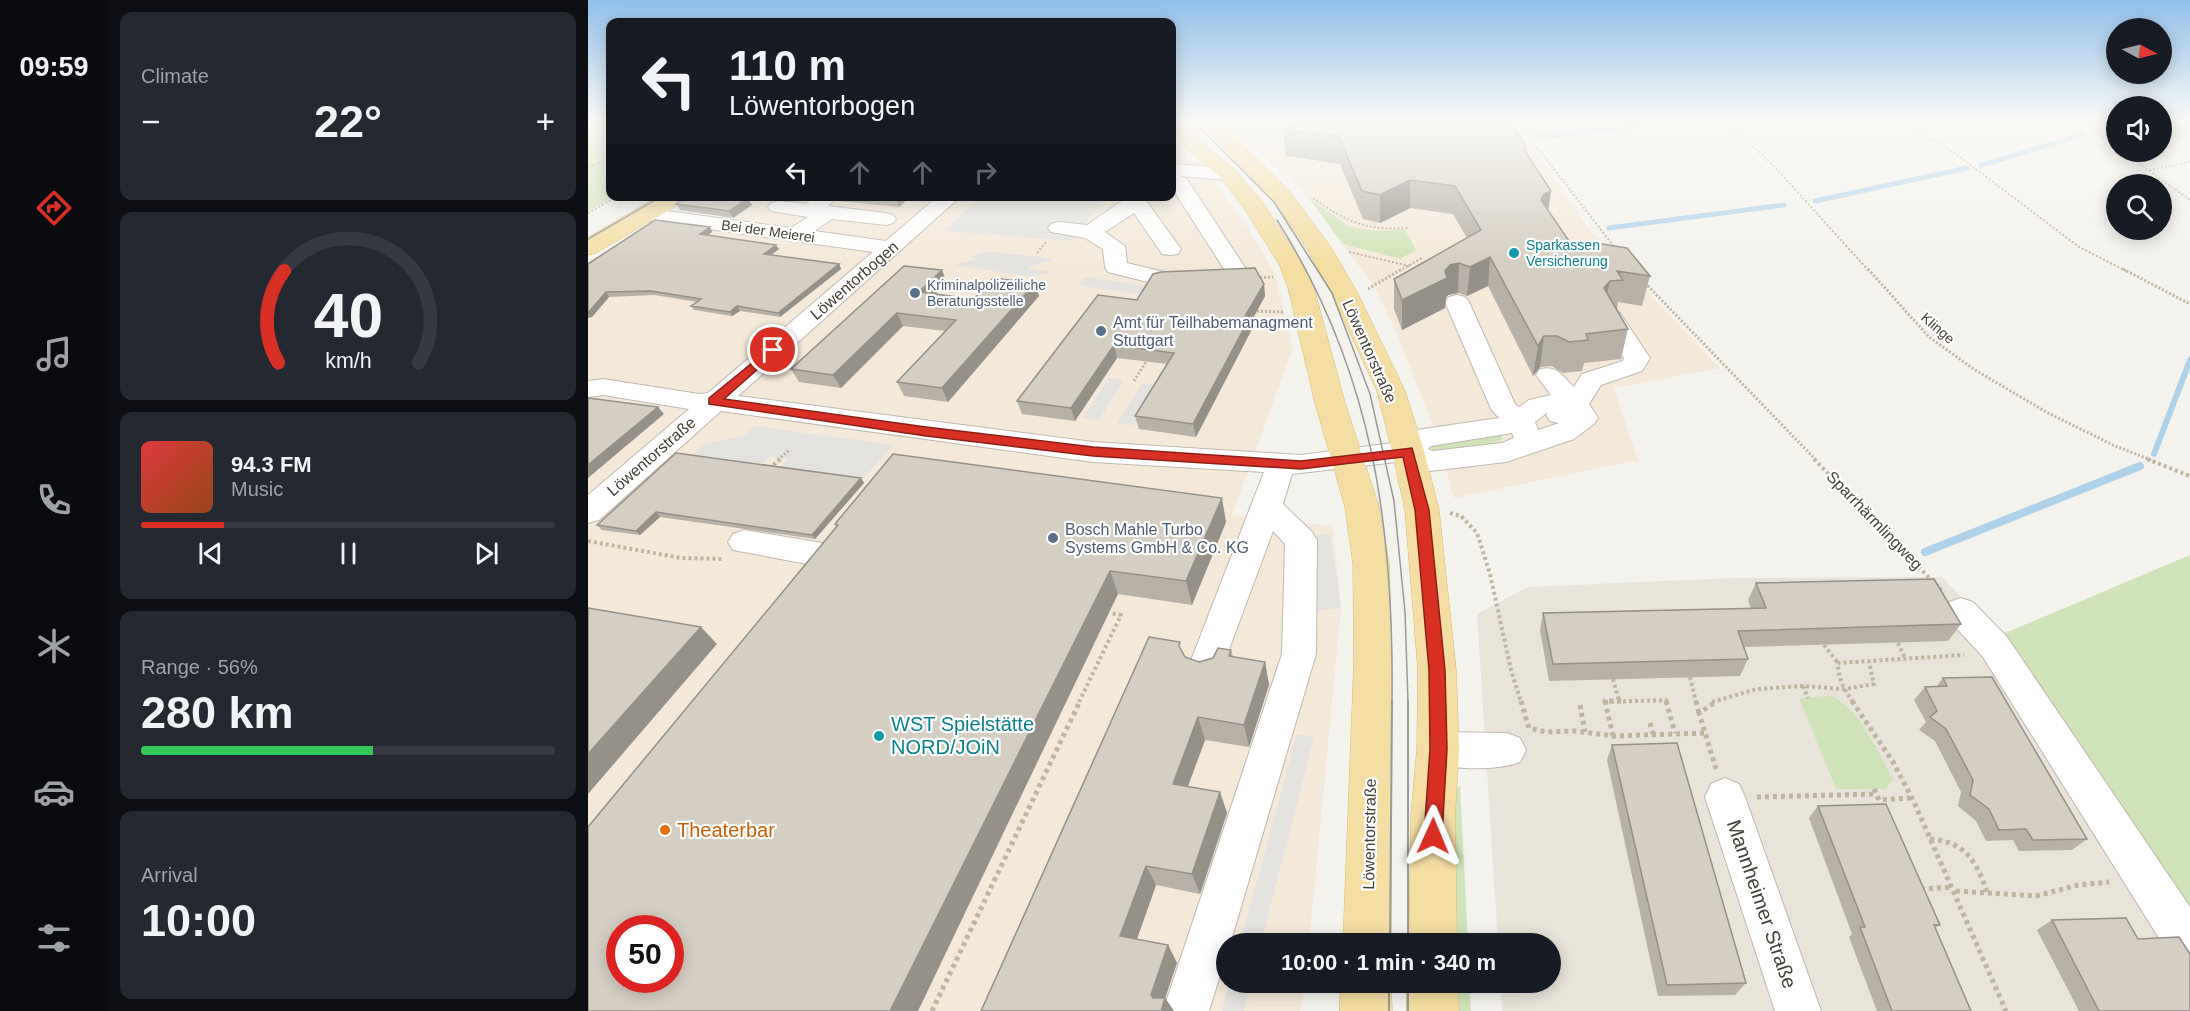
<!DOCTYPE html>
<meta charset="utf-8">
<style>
:root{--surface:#171b24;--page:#242831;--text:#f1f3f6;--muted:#9ea1a6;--line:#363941;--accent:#d93025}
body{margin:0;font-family:Helvetica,sans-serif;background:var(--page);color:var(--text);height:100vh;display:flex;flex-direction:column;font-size:22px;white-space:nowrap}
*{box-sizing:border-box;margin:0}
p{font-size:20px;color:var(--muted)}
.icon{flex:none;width:33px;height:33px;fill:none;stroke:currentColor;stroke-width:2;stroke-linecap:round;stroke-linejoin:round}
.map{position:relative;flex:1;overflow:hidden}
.details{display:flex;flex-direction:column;gap:12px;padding:12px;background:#0d0f14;width:480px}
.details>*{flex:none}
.top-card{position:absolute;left:18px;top:18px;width:570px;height:183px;border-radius:12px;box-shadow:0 3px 15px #0003;background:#171b24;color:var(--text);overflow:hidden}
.needle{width:39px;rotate:97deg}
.fabs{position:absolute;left:1518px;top:18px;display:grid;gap:12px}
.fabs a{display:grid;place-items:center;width:66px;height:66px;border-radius:50%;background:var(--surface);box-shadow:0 3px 15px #0003;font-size:30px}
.speed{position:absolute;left:18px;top:915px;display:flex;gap:12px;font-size:30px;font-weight:700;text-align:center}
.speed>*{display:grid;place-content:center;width:78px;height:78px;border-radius:50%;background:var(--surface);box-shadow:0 3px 15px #0003;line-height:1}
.speed .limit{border:9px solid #d22;background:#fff;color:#111}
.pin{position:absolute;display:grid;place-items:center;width:51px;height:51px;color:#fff;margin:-26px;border:3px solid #fff;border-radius:50%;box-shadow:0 2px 6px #0007}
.me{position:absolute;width:66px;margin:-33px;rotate:1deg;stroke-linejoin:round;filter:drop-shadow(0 0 4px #0008)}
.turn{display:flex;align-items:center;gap:21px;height:126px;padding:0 24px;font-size:27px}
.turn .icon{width:78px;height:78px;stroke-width:2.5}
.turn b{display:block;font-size:42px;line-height:51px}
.lanes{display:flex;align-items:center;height:57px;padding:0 24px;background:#0003;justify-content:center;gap:30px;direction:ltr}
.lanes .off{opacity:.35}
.big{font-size:45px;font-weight:600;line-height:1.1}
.details .card{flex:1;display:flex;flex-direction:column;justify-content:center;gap:9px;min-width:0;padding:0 21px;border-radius:12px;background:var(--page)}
.details .dial{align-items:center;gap:0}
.dial svg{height:156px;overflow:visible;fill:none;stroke:var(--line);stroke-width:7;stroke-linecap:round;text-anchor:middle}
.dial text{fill:var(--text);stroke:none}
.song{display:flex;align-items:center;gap:18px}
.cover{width:72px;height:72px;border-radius:9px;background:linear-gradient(135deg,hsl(0 70% 55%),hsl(20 70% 35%))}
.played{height:6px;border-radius:3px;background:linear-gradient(90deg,var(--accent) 20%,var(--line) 20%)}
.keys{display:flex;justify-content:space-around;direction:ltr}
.heat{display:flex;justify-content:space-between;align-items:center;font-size:33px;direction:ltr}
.charge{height:9px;border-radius:4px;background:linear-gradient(90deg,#34c759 56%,var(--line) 0)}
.trip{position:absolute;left:628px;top:933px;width:345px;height:60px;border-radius:30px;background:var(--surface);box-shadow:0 3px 15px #0003;font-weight:600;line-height:60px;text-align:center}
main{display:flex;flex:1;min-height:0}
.dock{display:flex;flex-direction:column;width:108px;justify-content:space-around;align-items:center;background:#090b0e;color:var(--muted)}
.dock .icon{width:42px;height:42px}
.dock .selected{color:var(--accent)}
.dock b{font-size:27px;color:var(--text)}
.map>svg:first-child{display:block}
</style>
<main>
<nav class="dock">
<b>09:59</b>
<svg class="icon selected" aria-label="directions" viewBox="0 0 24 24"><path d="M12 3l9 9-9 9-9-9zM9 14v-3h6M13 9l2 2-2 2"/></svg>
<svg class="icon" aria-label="music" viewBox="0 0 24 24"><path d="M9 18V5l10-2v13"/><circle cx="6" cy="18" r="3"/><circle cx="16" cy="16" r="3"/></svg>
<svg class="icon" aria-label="phone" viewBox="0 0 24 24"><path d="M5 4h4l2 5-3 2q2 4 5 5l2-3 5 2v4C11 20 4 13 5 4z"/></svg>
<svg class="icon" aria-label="climate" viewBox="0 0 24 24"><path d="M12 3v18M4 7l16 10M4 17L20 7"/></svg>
<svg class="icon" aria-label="car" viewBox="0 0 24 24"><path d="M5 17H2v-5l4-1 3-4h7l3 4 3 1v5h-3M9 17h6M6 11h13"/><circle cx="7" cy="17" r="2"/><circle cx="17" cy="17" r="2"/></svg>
<svg class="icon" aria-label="filters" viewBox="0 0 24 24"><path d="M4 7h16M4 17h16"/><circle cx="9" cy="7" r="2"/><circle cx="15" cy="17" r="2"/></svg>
</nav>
<section class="details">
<div class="card"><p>Climate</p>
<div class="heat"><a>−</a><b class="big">22°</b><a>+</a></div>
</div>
<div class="card dial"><svg viewBox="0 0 100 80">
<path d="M14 69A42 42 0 1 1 86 69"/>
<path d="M14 69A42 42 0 0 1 17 22" stroke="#d93025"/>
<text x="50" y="56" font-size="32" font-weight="700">40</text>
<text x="50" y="72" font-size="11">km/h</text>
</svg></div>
<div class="card">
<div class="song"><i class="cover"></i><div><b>94.3 FM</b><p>Music</p></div></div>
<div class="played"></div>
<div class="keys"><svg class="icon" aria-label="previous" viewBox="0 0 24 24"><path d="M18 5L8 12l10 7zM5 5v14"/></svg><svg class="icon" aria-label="pause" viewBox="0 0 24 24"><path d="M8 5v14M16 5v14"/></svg><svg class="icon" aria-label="next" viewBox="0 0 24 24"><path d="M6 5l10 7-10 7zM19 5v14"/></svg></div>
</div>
<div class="card"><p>Range · 56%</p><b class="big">280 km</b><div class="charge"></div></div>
<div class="card"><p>Arrival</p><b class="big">10:00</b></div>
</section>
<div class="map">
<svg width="1602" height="1011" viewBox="0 0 1602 1011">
<rect width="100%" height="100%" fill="#f4f2ec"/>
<!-- residential -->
<path fill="#e8e4da" d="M1354 577 1410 636 1572 877 1602 1011H914L912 983 963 982V944L910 943 889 614 940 587 1144 578Z"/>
<!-- commercial -->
<path fill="#f4e9d9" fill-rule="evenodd" d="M645 122H931L933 129 1001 229 1132 368 1026 388 1050 460 866 498 849 436 809 334 786 286 716 192 645 125Z
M584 144 622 176 657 223 686 272 705 348 644 515 745 526 753 608 721 943 639 944V982L718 983 712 1011H0V262L65 222 126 230 177 197 584 196ZM32 928H82V980H32Z"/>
<!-- green -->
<path fill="#d1e4b9" d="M0 122H22V196L27 197 0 211Z
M1574 122H1602V135L1574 140Z
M721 198 762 227 786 231 817 230 828 250 812 259 755 244Z
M914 434V439L910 443 845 454 842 441Z
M1602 555V925L1410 636Z
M1244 696C1274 711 1289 751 1305 779L1298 789H1248L1211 698Z
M872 786 880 943 861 944 863 791Z
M863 983H881L883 1011H864Z"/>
<!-- parking -->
<path fill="#e4e2df" d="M392 197H519L483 241 356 231Z
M400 251 465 259 439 268 465 272 442 277 367 265 390 259 382 257Z
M498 277 564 287 557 295 490 285Z
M521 378 536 380 511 420 495 418Z
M554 383 571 385 547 425 529 423Z
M166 426 305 445 275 479 193 468 200 459 182 457 173 465 104 456 118 443 155 436Z
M742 534 753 608 727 611 718 536Z
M709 734 726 737 673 943H652Z
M641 983H663L656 1011H634Z"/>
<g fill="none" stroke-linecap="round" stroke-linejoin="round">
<!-- stream-far2 -->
<path stroke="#aed2eb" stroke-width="5" d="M951 137 1078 122
M1393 165 1494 135
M1227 201 1379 168
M1021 228 1196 205"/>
<!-- stream-far1 -->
<path stroke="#aed2eb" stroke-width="6" d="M1566 454 1602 360"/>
<!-- stream -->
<path stroke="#aed2eb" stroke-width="8" d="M1337 552 1552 466"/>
<!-- minor casing -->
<g stroke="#bfb9af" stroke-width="2">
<path id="minor" d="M584 164 640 168 647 170 650 174 647 178 640 180 591 176 598 178 660 272 657 277 649 279 641 277 638 272 584 188V176H591H584Z
M227 196H250L240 206 298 213 305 215 308 219 305 223 298 225 244 219 226 231 298 241 350 196H373L150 396 505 442 713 455 812 442 825 431 835 429 911 418 903 409 857 302 861 297 869 295 877 297 881 302 927 404 931 407 941 400 963 395 948 375 952 369C970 365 974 376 986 387L994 374 1035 361 1036 358 1012 318 1016 313 1024 311 1032 313 1062 358 1054 371 1013 385 1001 404 1010 418 1006 424 986 439 918 462 842 471 817 461 704 474 695 504 724 532 729 540 728 654 642 944H639V952L621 1011H575L694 654 697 544 685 531 630 679 618 683 606 679 600 668 676 472 505 462 133 411 11 520 0 523V495L101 409 15 395 0 397V381L15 379 111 394 120 393 285 252 57 220 50 218 47 214 50 210 57 208 203 228 220 217 183 211 180 207 183 203 190 201 218 204ZM960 412 958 415 962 421 971 423 950 430 947 422ZM924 433 926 438 914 443 845 451 840 449 843 446Z
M541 196H561L559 202 593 249 590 254 582 255 574 254 546 213 517 232 537 246 539 263 576 272 579 277 576 282 568 284 520 272 517 267 515 249 497 238 463 232 460 228 463 224 470 222 499 225Z
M156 530 235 543 246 547 251 555 246 563 235 567 145 550 140 542 145 534Z
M1373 598 1385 602 1419 637 1602 907V968L1586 962 1395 657 1361 620 1356 611 1361 602Z
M850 732 919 733 932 738 938 750 932 762C909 771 860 770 837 761L831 749 837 737Z
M1137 778 1151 784 1157 797 1233 1011H1187L1117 797 1123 784Z"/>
</g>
<!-- major casing -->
<g stroke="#dabb74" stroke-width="1">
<path id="major" d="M617 122H635L637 127 703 193 744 249 769 292 817 391 836 451 851 510 868 670 871 749 867 815 869 944H821L823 815 829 749 830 670 817 510 804 451 789 391 743 292 720 250 687 203 621 133Z
M590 125 597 127 647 170 673 200 716 266 726 288 757 403 791 507 801 564 804 660 803 944H755L766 660 765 564 757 507 727 403 700 288 692 266 656 208 633 178 584 135V127Z
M71 196H99L96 201 8 253 0 255V238Z
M753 982H803L804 1011H752Z
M819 982H869L871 1011H819Z"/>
</g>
<!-- path-far3 -->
<path stroke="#c0b5a1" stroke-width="2" stroke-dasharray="2 2" stroke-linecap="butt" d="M936 122 942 138 1027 248
M1138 122 1186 166 1281 271
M1314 122 1364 151 1491 247 1538 271
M1495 122 1528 147
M1599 122 1602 124
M1535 152 1602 200
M0 168 22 158
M1561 170 1602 162
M725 198C758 222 779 231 820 228
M0 213 30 196
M761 252 822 266
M449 253 458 242
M811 271 834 258"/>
<!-- path-far2 -->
<path stroke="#c0b5a1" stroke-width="3" stroke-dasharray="2 2" stroke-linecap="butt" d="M1280 269 1341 337 1387 370 1460 413 1525 445 1563 460
M1535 269 1602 304
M668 278 685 277
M1057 283 1228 460
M780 289 814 269
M669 311 695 312
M546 381 558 362
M190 460 202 449"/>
<!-- path-far1 -->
<path stroke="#c0b5a1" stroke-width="4" stroke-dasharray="3 3" stroke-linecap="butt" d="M1226 459 1356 593
M1559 459 1602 476
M181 469 192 459
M862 513 873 516 889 533 902 574 923 670 933 702
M0 541 93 558 136 559
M1310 643 1317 658
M1236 645 1250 663
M1102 677 1108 702
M1025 679 1031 701
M1215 686 1220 698
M491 702 533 615 522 613
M1017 702 1078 700 1079 702
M1124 702 1169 689 1215 686 1256 689 1286 684 1281 662
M1265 702C1256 690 1250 678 1250 663L1376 655"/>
<!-- path -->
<path stroke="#c0b5a1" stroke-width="5" stroke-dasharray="4 4" stroke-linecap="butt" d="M933 701 941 728 958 732 987 731 1025 736 1116 733
M1078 701 1087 733
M1108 701 1111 713
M1264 701 1305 762 1326 802 1418 1011
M992 705 997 732
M1062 723 1065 734
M1025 736 1017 701H1037
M1128 769 1111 713 1129 701
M1286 789 1291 800 1322 798
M1169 797 1289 794
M1342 839C1379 842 1388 862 1400 894
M1333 889 1365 887
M1368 891 1448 896 1490 885 1521 882
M344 1011 492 701"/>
<!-- minor -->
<use href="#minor" fill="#fff" fill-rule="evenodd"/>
<!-- major -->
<use href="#major" fill="#f5dea4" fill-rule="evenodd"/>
<!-- tram-far1 -->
<path stroke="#999" stroke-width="1.5" d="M606 122 686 202 744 293 782 394 806 501 817 612 820 702
M689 220C785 372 806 525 804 702
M0 239 74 196"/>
<!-- tram -->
<path stroke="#999" stroke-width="2" d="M802 944 804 701
M820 944V701
M801 982V1011
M820 982V1011"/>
<!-- path-bridge -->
<path stroke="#c0b5a1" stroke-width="2" stroke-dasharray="2 2" stroke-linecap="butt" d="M924 130 933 129"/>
</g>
<!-- wall -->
<path fill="#b7b1a7" d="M715 122H887V123L938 152 960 211 985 247 1062 276 1054 306 1030 302 1029 310 1040 329 1033 359 996 363 994 371 975 373 964 366 952 367 945 376 900 286 879 296 870 293 860 295 858 298 857 308 814 330 806 309V279L879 238 865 214 822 208 792 223 775 219 752 164 698 156 695 129Z
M249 196H323L311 207 251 201Z
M88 204 164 205 145 218 92 210Z
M122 227 124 232 119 235 191 249 183 255 251 264 253 269 192 317 152 311 144 316 106 310 103 306 109 302 67 295 21 297 4 317 0 264Z
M359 283 348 294 386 299 447 283 451 296 360 402 316 396 309 382 357 331 315 326 253 388 211 382 203 369Z
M676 284 677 296 663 322 664 329 608 437 551 429 547 416 579 364 529 358 487 421 434 414 429 401 549 300Z
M88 453 273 478 276 483 227 539 72 517 52 535 14 530 9 525Z
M638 522 604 605 530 594 248 527 247 524Z
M1168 583 1373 624 1360 641 1156 647 1160 659 1152 676 961 681 952 630 955 613 1163 609 1160 600Z
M643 650 645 657 677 662 681 685 661 747 617 740 600 786 632 792 639 813 612 894 568 885 549 939 580 945 589 963 577 998 586 1011H393L595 653 597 657 611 662 625 658Z
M1355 678 1499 839 1484 850 1431 851 1425 840 1398 841 1388 821 1370 806 1373 792 1347 741 1331 730 1338 722 1326 700 1337 687H1348Z
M1024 745 1158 983 1147 995 1070 996 1019 760Z
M1230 806 1352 925 1347 928 1383 1011H1289L1261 937 1264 934 1221 818Z
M1464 920 1550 939 1602 1011H1491L1449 930Z"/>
<!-- shaded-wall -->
<path fill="#959088" d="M822 180V208L792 223V195Z
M963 191 959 219 953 200 956 194Z
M307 196H323L311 207Z
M160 198 164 205 145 218 141 211Z
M122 227 124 232 115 239 112 234Z
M188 245 191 249 179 258 176 254Z
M902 257 900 286 879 296 882 267Z
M871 263 870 293 860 295 858 298 857 308 814 330V300L862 265Z
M251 264 253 269 192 317 190 313Z
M354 270 359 283 337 305 331 292Z
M1022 281 1015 311 1016 288Z
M447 283 451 296 360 402 354 388Z
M676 284 677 296 663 322 664 329 608 437 605 424 657 316Z
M18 292 21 297 4 317 0 318V313Z
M149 306 152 311 144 316 142 312Z
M309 313 315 326 253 388 245 375Z
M956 336 952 367 945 376 950 346Z
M526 345 529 358 487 421 483 408Z
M70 407 76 414 0 478V465Z
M273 478 276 483 227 539 224 535Z
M634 498 638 522 604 605 598 581Z
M68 512 72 517 52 535 48 531Z
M522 571 530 594 330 1011H302Z
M113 627 129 644 0 794V754Z
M677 662 681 685 661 747 656 725Z
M610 717 617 740 593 805 585 784Z
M632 792 639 813 612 894 604 874Z
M558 866 568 885 544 953 532 936Z
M580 945 589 963 573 1010 563 995Z
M577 998 586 1011H573Z"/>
<!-- building -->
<path fill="#d5cec2" stroke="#959088" stroke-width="1.5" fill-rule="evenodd" d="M715 122H861L878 124 893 122H921L935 141 938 148 936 150 963 191 956 194 953 200 985 247 996 250 1004 248 1008 243 1039 248 1062 276 1029 271 1035 280 1022 281 1016 288 1040 329 998 334 1000 340 981 342 969 336H956L950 346 902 257 882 267 871 263 862 265 857 271 859 278 814 300 806 279 893 230 867 186 822 180 792 195 774 191 751 137 695 129Z
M100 196H143L160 198 141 211 88 204Z
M67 220 122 227 112 234 188 245 176 254 251 264 190 313 149 306 142 312 103 306 113 299 63 291 18 292 0 313V264Z
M316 266 354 270 331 292 386 299 405 278 447 283 354 388 309 382 368 320 309 313 245 375 203 369Z
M667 268 676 284 657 316 662 317 605 424 547 416 586 353 526 345 483 408 429 401 510 295 549 300 565 274 573 272Z
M0 398 70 407 0 465Z
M88 453 273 478 224 535 68 512 48 531 9 525Z
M305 454 634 498 598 581 522 571 302 1011H0V827L250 525 247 524ZM32 928H82V980H32Z
M1346 579 1373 624 1150 631 1160 659 965 664 955 613 1178 608 1168 583Z
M0 608 113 627 0 754Z
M561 637 592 642 591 646 597 657 611 662 625 658 630 648 643 650 641 656 677 662 656 725 610 717 585 784 632 792 604 874 558 866 532 936 580 945 563 995 565 998H577L573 1011H393Z
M1404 677 1499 839 1445 840 1438 829 1411 830 1401 809 1382 795 1385 780 1358 729 1342 717 1349 711 1337 687 1359 686 1355 678Z
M1089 743 1158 983 1079 985 1024 745Z
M1298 804 1352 925H1346L1383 1011H1304L1272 927H1277L1230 806Z
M1538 918 1550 939 1591 937 1602 954V1011H1511L1464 920Z"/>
<!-- sky -->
<linearGradient id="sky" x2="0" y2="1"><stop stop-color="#91c0e9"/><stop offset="0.46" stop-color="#faf9f6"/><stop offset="1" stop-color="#faf9f6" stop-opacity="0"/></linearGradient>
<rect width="1602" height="264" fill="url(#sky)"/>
<!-- route -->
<path fill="#d93025" stroke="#8d1f18" stroke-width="1.5" d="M185 346 191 350 189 352 136 399 338 427 505 447 713 461 824 448 841 510 857 670 859 749 854 836 852 843 845 845 838 843 836 836 842 749 841 670 827 510 815 457 713 469 505 456 338 436 121 404V398Z"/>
<!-- markers -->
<g fill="#0f9aa8" stroke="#fff" stroke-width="2">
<circle cx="926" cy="253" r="6"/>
<circle cx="291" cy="736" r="6"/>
</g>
<g fill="#5c6f8a" stroke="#fff" stroke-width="2">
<circle cx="327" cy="293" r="6"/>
<circle cx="513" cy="331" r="6"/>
<circle cx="465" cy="538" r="6"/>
</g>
<circle fill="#e8710a" stroke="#fff" stroke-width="2" cx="77" cy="830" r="6"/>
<g text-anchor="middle" stroke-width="4.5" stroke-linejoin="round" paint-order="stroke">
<!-- far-street labels -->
<g font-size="14" fill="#48433a" stroke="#fff">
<text transform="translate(180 231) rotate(8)" y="5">Bei der Meierei</text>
<text transform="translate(1350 328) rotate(41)" y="5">Klinge</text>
</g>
<!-- far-culture labels -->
<g font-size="14" fill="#0d838f" stroke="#fff" text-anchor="start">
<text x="938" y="250">Sparkassen<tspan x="938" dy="16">Versicherung</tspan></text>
</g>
<!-- far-service labels -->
<g font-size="14" fill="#4e5e75" stroke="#fff" text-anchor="start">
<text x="339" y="290">Kriminalpolizeiliche<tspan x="339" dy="16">Beratungsstelle</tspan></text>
</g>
<!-- street labels -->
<g font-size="16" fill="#48433a" stroke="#fff">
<text transform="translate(266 280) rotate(-41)" y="6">Löwentorbogen</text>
<text transform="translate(782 351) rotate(66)" y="6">Löwentorstraße</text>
<text transform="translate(63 456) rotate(-41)" y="6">Löwentorstraße</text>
<text transform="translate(1287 520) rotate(46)" y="6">Sparrhärmlingweg</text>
<text transform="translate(781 834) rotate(-89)" y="6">Löwentorstraße</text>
</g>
<!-- service labels -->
<g font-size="16" fill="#4e5e75" stroke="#fff" text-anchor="start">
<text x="525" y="328">Amt für Teilhabemanagment<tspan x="525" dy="18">Stuttgart</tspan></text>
<text x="477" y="535">Bosch Mahle Turbo<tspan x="477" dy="18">Systems GmbH &amp; Co. KG</tspan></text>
</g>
<!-- near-culture labels -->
<g font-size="20" fill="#0d838f" stroke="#fff" text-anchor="start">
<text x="303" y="731">WST Spielstätte<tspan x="303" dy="23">NORD/JOiN</tspan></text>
</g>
<!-- near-food labels -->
<g font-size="20" fill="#c56008" stroke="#fff" text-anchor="start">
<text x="89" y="837">Theaterbar</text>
</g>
<!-- near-street labels -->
<g font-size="20" fill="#48433a" stroke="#fff">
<text transform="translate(1174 904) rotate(71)" y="7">Mannheimer Straße</text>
</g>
</g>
</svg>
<div class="fabs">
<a><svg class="needle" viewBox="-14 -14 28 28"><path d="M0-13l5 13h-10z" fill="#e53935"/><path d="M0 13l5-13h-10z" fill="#9ea1a6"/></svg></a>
<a><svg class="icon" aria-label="sound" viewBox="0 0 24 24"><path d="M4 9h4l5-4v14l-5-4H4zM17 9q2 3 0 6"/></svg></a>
<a><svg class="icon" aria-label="search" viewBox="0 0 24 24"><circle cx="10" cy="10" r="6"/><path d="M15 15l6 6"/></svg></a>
</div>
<div class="speed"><div class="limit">50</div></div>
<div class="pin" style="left:185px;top:350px;background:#d93025"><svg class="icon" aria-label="arrive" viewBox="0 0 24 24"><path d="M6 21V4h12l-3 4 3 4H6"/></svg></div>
<svg class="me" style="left:845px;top:836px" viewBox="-20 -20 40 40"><path d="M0-17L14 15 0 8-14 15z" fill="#d93025" stroke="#fff" stroke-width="4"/></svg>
<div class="trip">10:00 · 1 min · 340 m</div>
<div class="top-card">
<div class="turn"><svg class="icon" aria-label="left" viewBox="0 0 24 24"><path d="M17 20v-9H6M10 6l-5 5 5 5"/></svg><div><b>110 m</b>Löwentorbogen</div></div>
<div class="lanes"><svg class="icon" aria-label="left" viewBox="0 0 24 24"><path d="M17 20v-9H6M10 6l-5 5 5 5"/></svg><svg class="icon off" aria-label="ahead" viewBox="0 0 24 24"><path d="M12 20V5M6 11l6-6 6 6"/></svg><svg class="icon off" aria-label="ahead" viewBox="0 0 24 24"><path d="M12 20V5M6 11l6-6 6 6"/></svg><svg class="icon off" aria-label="right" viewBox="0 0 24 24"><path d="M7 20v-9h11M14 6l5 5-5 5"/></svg></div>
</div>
</div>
</main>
